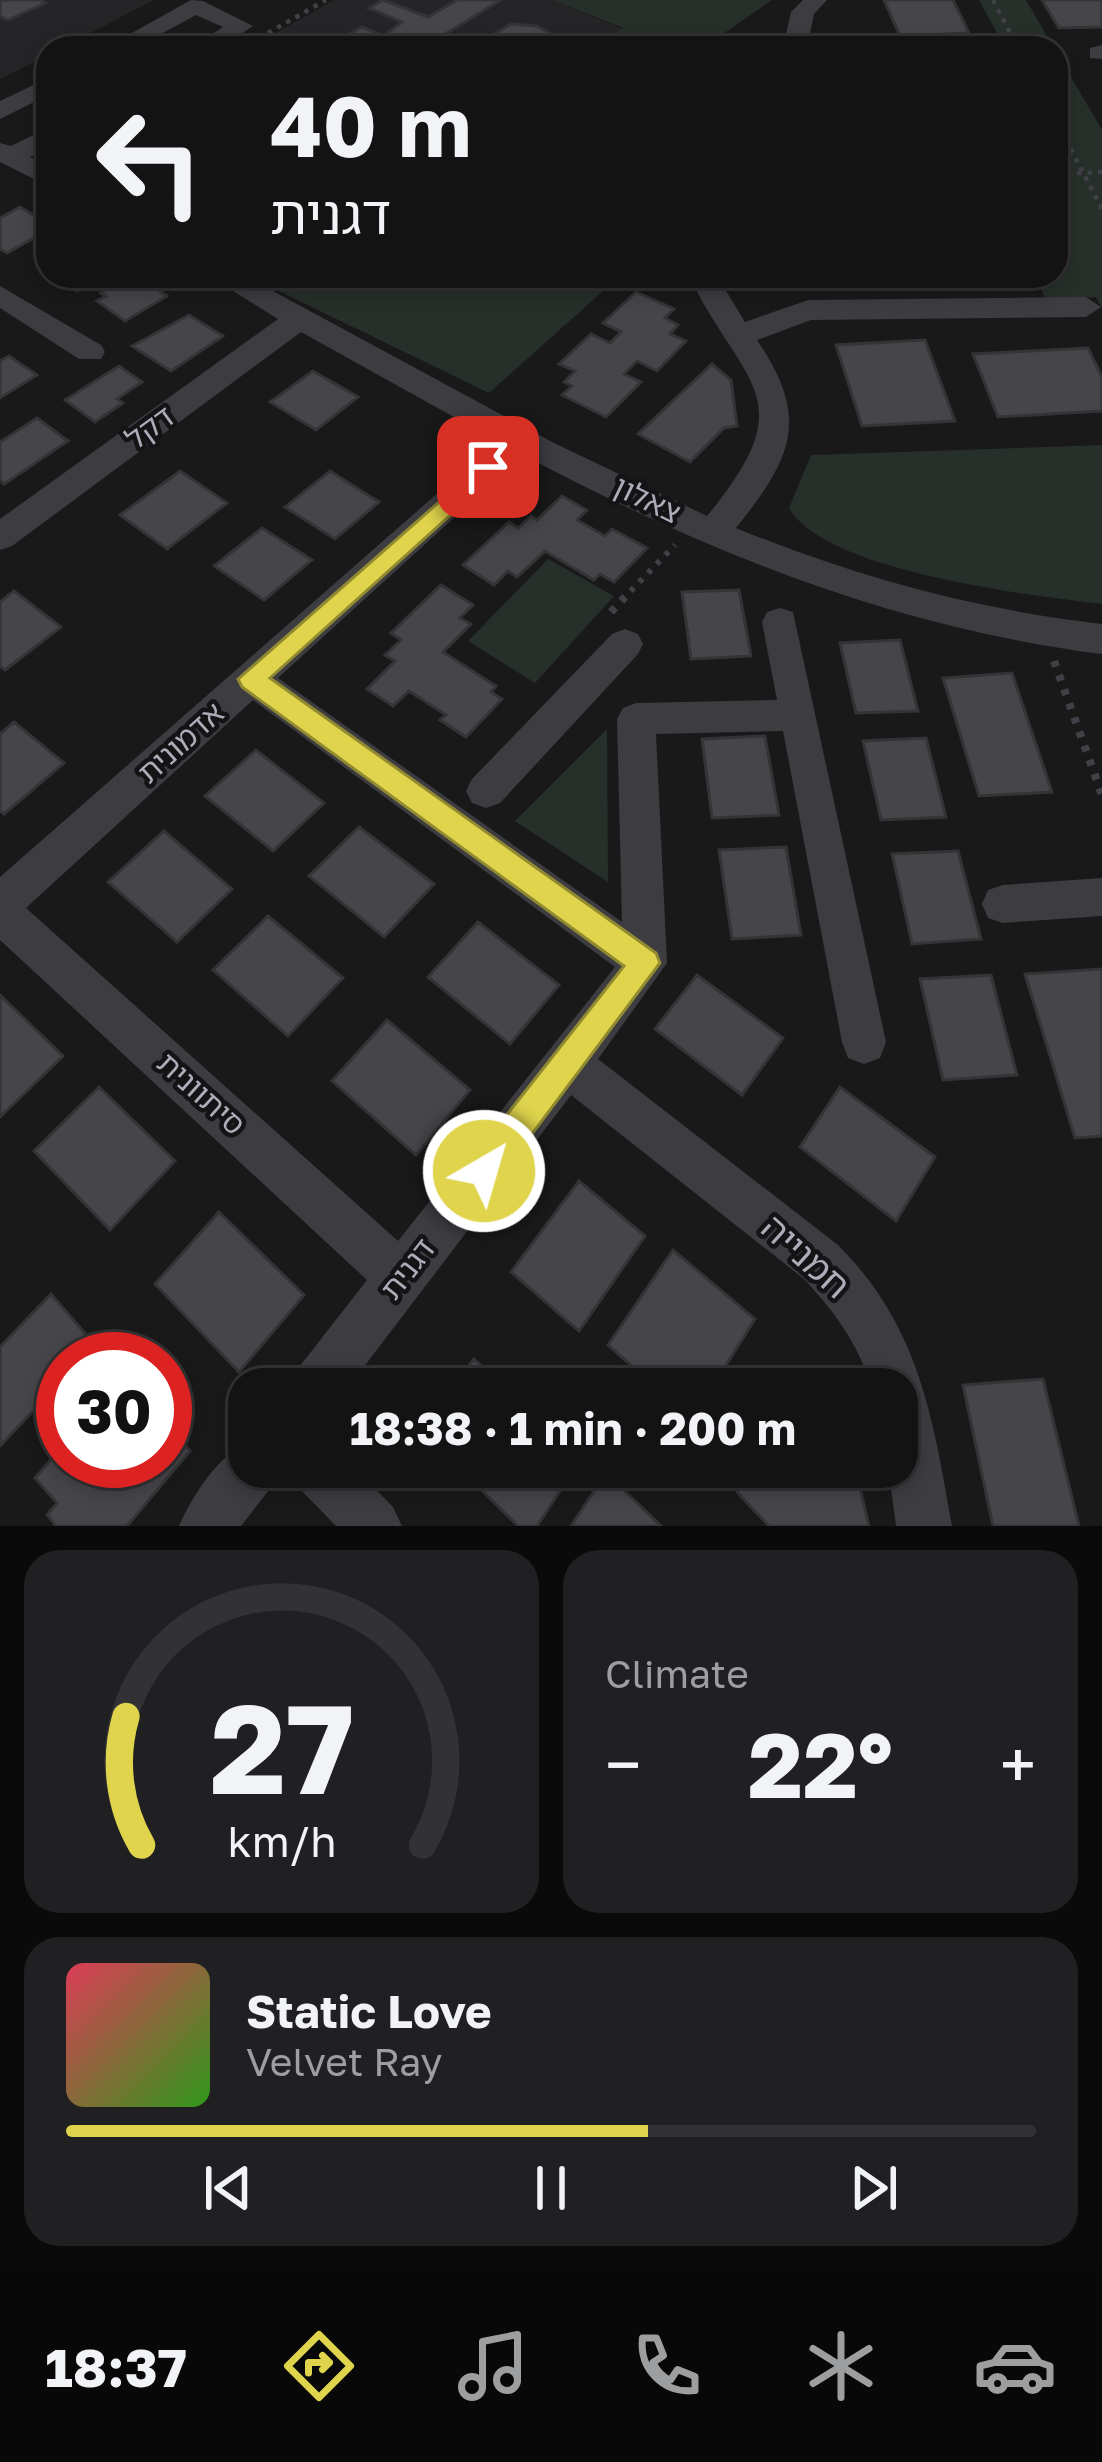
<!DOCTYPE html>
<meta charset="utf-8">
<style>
:root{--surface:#131314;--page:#202022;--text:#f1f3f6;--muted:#9d9ea0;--line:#323234;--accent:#dfd44c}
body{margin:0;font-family:"Golos Text","Noto Sans Hebrew",sans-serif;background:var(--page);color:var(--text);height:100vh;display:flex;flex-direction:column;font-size:45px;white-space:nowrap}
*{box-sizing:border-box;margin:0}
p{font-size:39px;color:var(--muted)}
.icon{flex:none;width:66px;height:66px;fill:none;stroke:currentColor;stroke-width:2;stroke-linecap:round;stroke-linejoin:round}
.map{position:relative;height:1526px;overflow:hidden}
.details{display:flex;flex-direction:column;gap:24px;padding:24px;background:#0a0a0b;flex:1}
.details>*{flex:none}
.hud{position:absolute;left:36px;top:36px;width:1032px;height:252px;border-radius:36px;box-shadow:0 6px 18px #0003,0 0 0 3px var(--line);background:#131314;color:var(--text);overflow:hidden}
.speed{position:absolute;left:36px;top:1332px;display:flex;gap:24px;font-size:60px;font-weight:700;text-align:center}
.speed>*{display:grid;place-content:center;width:156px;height:156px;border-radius:50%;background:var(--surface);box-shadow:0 6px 18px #0003,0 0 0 3px var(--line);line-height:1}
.speed .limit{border:18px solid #d22;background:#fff;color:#111}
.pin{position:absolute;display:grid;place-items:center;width:102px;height:102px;color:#fff;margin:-51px;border-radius:24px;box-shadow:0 6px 18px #0006}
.me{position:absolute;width:132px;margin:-66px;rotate:38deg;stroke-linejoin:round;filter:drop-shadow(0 0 9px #0008)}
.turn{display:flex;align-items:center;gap:42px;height:252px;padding:0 36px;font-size:54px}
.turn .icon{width:156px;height:156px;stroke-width:2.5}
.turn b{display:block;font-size:84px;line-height:102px}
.big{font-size:90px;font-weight:700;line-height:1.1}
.details .card{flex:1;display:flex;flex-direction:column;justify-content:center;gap:18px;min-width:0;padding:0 42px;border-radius:36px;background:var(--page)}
.details .dial{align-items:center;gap:0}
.dial svg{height:312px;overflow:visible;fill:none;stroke:var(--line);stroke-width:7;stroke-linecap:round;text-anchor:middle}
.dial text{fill:var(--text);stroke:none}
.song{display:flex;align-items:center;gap:36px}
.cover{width:144px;height:144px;border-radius:18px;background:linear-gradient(135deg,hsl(350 70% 55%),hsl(110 70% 35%))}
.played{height:12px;border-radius:6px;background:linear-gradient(90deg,var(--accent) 60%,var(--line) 60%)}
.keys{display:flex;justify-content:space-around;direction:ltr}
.heat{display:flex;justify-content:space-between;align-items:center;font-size:66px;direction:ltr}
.details .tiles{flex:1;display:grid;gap:24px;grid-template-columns:1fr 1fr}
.card:last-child{grid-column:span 2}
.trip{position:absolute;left:228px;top:1368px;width:690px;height:120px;border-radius:36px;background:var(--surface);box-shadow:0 6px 18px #0003,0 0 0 3px var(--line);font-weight:700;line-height:120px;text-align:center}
.menu{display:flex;height:192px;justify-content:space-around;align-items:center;background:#080808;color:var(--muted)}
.menu .icon{width:84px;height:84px}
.menu .active{color:var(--accent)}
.menu b{font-size:54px;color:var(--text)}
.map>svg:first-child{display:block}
</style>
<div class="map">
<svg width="1102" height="1526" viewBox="0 0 1102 1526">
<rect width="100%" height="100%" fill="#19191a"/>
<!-- built -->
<path fill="#252527" d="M0 0H154L61 48H48V55L0 79Z
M334 0H552L623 29 595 48H249Z"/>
<!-- green -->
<path fill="#272f2a" d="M552 0H772L703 48H595L623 28Z
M979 0H1026L1054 48H1005Z
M1056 51 1102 130V309L1096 297 1046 300 1035 276H1056V165L1067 164 1056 142Z
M262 276H620L489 393 256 280Z
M1102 445V604C1030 595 826 572 789 508L811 455Z
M548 559 614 596 535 683 468 641Z
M607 729 608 882 515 821Z"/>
<!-- building -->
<path fill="#46464a" stroke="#343336" stroke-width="3" d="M0 0H40L45 3 8 20 0 16Z
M383 0 428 17 457 0H501L427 45 433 48H336L346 42 340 39 362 27 383 36 402 22 369 8Z
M884 0H953L969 33 900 36Z
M1042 0H1102V27L1059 28Z
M511 24 537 26 569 44 565 48H491L479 43Z
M20 207 48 224V230L7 253 0 249V218Z
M53 276H102L77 291Z
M130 276H139L167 296 125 321 97 301 106 296 101 293Z
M636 292 674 309 665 318 678 325 670 334 686 341 657 371 637 361 624 374 641 382 606 417 562 395 572 386 564 382 575 371 559 364 591 334 610 343 621 332 603 323Z
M189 315 223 336 171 371 132 346Z
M925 340 955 421 862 426 836 345Z
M1088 348 1102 377V411L998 417 973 354Z
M9 356 37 375 0 398V361Z
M712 364 731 380 737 426 724 428 690 462 638 434Z
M119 366 142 382 117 399 123 403 95 422 65 400Z
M313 371 358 397 316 430 270 402Z
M37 418 68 441 4 484 0 480V442Z
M180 471 227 503 167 549 120 515Z
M330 471 379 502 335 539 285 507Z
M562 496 587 510 577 520 605 536 612 529 647 548 614 582 600 574 594 580 545 551 517 577 508 571 494 585 463 565 509 522 518 528 531 516 537 520Z
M262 528 312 560 264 600 214 566Z
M441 585 473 605 460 618 471 624 443 652 496 686 491 692 502 699 466 737 440 720 446 715 409 691 393 706 367 689 395 661 385 655 401 640 391 633Z
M739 590 751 656 691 659 682 592Z
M14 591 61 627 5 670 0 666V602Z
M900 640 918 711 856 713 840 643Z
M1012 673 1052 792 979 796 943 678Z
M14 722 64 763 4 814 0 811V734Z
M765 736 779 815 712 818 702 739Z
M926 738 946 817 881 820 863 741Z
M256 750 324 803 273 851 205 796Z
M359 827 434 884 384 937 309 876Z
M164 831 232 889 177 942 108 882Z
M786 847 801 935 732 939 719 850Z
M958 851 981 939 912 944 892 854Z
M268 916 343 978 288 1036 213 970Z
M478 922 559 985 510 1044 428 977Z
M1102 969V1136L1075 1138 1025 974Z
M697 975 783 1038 742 1095 655 1029Z
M991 975 1017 1075 943 1080 920 979Z
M0 995 63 1056 0 1117Z
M387 1020 470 1090 416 1155 332 1081Z
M99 1087 175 1161 110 1230 34 1151Z
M840 1087 935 1157 896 1221 800 1147Z
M579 1181 645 1236 579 1331 511 1272Z
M219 1212 304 1295 239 1372 155 1284Z
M673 1250 755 1319 711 1389H658L608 1345Z
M51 1294 95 1345 82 1359H63V1379L0 1446V1347Z
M474 1359 506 1389H451Z
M1043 1379 1079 1526H993L963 1385Z
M165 1423 190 1451 127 1526H56L47 1515 57 1503 35 1478 63 1446V1461H165Z
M458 1467H576L537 1526H518Z
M753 1467H855L869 1526H769L737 1492Z
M606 1473 661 1526H571Z"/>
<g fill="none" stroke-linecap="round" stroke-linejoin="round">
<!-- path-far2 -->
<path stroke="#404046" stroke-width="4.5" stroke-dasharray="4.5 6" stroke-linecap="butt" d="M993 0 1018 48
M268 33 326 0
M66 48 92 35
M1056 121 1102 209
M1056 174 1102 172"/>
<!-- path-far1 -->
<path stroke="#404046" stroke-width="6" stroke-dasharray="4.5 8" stroke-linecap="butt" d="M622 600 675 545"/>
<!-- path -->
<path stroke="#404046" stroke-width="8" stroke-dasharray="6 9" stroke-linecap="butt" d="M611 612 625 597
M1054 661 1102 795"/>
<!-- minor -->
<path fill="#3c3c41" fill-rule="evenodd" d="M191 0 203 1 253 26 220 48H191L223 27 196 15 135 48H105Z
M803 0H827L814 14 807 48H783L791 12Z
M1102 45V59L1090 58V48Z
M48 78V95L0 119V101Z
M48 128V147L30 157 48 167V186L0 162V143L11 146Z
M209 276H245L552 442 707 516C806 396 743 387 689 276H717L745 322 808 300 1086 297 1101 307 1086 317 811 320 757 340C811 419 792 458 736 528 856 577 973 609 1102 624V654C891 627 709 553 523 455L278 678 622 922 617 719 623 708 636 703 777 700 762 622 767 612 780 608 793 612 886 1042 880 1058 864 1064 848 1058 842 1042 783 731 656 734 667 963 598 1059 838 1245C919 1326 933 1417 952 1526H896L888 1467H897V1389H872C859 1345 835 1312 804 1279L571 1095 347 1389H288L296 1371 367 1280 0 940V877L497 441 301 332 12 546 0 550V519L278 319ZM253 700 615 967 398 1241 26 908Z
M0 286 101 345 105 352 101 359H79L0 308Z
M625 629 638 634 643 644 638 654 500 803 486 808 472 803 466 791 472 779 612 634Z
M1102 878V916L1003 923 988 918 982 904 988 890 1003 885Z
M249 1442V1467H280L272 1486 241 1526H179C192 1496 219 1454 249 1442Z
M289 1467H354L393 1507 402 1526H336L297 1486Z"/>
</g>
<!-- route -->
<path fill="#dfd44c" stroke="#918a31" stroke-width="3" d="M488 459 497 461V473L270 678 656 953 660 963 496 1182 484 1187 472 1182 468 1171 472 1159 624 966 242 687 238 679Z"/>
<g text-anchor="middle" stroke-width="9" stroke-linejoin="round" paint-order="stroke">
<!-- street labels -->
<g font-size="30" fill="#acadb9" stroke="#141315">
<text transform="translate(150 428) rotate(-36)" y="10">דקל</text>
<text transform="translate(647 500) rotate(26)" y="10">צאלון</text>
<text transform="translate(181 743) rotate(-42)" y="10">אדמונית</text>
<text transform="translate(201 1094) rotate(42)" y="10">סיתוונית</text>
<text transform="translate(408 1269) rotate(-52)" y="10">דגנית</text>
</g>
<!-- near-street labels -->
<g font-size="36" fill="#acadb9" stroke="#141315">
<text transform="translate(806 1256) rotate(42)" y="13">חמנייה</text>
</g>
</g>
</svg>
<div class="speed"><div class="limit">30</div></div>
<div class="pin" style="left:488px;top:467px;background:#d93025"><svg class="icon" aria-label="arrive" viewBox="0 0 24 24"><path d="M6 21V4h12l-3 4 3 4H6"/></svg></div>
<svg class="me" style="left:484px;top:1171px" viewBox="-20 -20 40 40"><circle r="17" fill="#dfd44c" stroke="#fff" stroke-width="3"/><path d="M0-11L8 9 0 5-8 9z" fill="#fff"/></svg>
<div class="trip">18:38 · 1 min · 200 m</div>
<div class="hud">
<div class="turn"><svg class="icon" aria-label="left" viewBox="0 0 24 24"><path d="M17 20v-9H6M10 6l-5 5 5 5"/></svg><div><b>40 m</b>דגנית</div></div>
</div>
</div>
<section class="details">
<div class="tiles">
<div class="card dial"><svg viewBox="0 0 100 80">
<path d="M14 69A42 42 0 1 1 86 69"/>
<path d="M14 69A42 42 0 0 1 10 36" stroke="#dfd44c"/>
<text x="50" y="56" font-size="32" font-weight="700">27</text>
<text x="50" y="72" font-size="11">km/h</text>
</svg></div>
<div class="card"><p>Climate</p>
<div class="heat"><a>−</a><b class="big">22°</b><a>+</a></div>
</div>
<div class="card">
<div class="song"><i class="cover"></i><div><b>Static Love</b><p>Velvet Ray</p></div></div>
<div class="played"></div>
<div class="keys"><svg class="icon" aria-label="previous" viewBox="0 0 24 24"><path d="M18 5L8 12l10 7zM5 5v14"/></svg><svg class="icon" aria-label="pause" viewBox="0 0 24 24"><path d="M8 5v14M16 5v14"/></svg><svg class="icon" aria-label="next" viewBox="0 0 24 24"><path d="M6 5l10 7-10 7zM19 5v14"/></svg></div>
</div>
</div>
</section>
<nav class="menu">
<b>18:37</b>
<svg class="icon active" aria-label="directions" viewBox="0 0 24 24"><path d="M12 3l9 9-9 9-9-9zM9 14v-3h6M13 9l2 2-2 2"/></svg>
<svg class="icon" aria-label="music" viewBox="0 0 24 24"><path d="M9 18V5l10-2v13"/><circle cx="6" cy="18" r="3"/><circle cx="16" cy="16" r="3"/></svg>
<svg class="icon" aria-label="phone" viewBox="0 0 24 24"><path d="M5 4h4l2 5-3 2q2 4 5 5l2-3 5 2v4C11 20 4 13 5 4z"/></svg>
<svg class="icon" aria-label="climate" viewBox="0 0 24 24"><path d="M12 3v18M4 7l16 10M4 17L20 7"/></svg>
<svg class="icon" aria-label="car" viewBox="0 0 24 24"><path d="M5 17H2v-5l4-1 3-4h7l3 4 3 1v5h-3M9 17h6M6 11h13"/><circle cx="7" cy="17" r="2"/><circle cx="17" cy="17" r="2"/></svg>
</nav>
